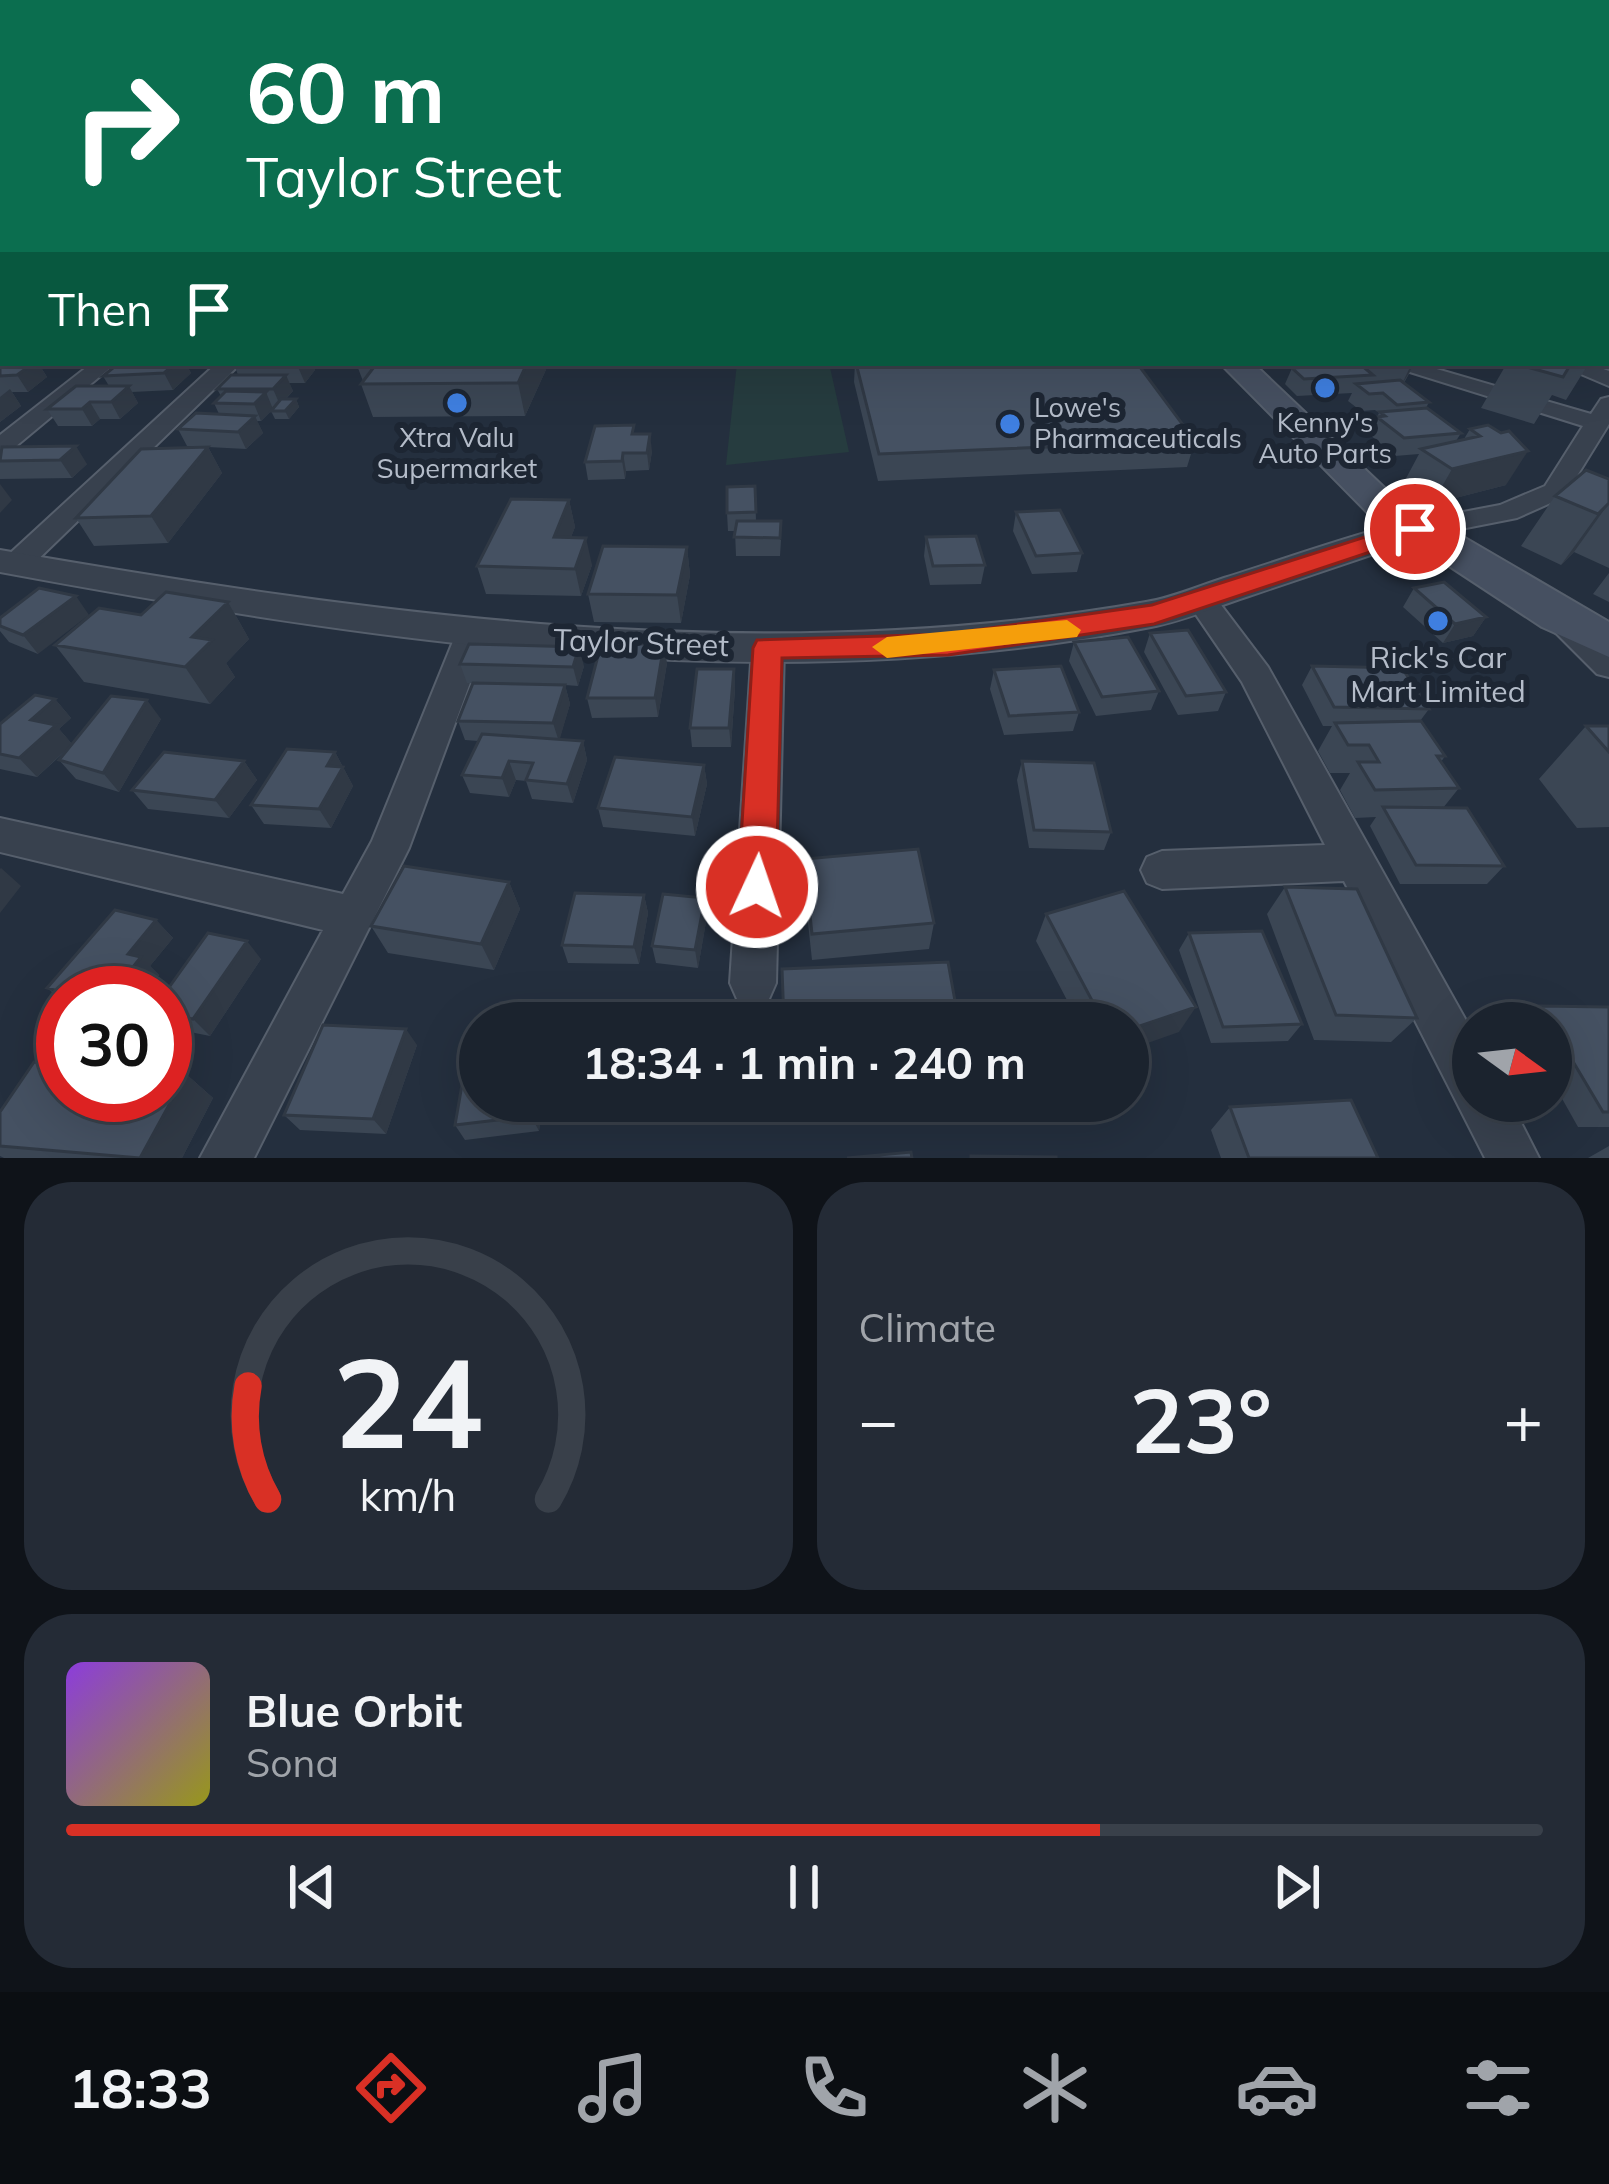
<!DOCTYPE html>
<meta charset="utf-8">
<style>
:root{--surface:#1b232e;--page:#242b36;--text:#f1f3f6;--muted:#a0a4aa;--line:#39404a;--accent:#d93025}
body{margin:0;font-family:Mulish,sans-serif;background:var(--page);color:var(--text);height:100vh;display:flex;flex-direction:column;font-size:45px;white-space:nowrap}
*{box-sizing:border-box;margin:0}
p{font-size:39px;color:var(--muted)}
.icon{flex:none;width:66px;height:66px;fill:none;stroke:currentColor;stroke-width:2;stroke-linecap:round;stroke-linejoin:round}
.map{position:relative;height:1158px;overflow:hidden}
.details{display:flex;flex-direction:column;gap:24px;padding:24px;background:#0f1319;flex:1}
.details>*{flex:none}
.top-card{position:absolute;left:0px;top:0px;width:1611px;height:366px;box-shadow:0 12px 48px #0002,0 0 0 3px var(--line);background:#0b6e4f;color:#fff;overflow:hidden}
.needle{width:78px;rotate:105deg}
.fabs{position:absolute;left:1452px;top:1002px;display:grid;gap:24px}
.fabs a{display:grid;place-items:center;width:120px;height:120px;border-radius:50%;background:var(--surface);box-shadow:0 12px 48px #0002,0 0 0 3px var(--line);font-size:60px}
.speed{position:absolute;left:36px;top:966px;display:flex;gap:24px;font-size:60px;font-weight:700;text-align:center}
.speed>*{display:grid;place-content:center;width:156px;height:156px;border-radius:50%;background:var(--surface);box-shadow:0 12px 48px #0002,0 0 0 3px var(--line);line-height:1}
.speed .limit{border:18px solid #d22;background:#fff;color:#111}
.pin{position:absolute;display:grid;place-items:center;width:102px;height:102px;color:#fff;margin:-51px;border:6px solid #fff;border-radius:50%;box-shadow:0 3px 12px #0007}
.me{position:absolute;width:132px;margin:-66px;rotate:3deg;stroke-linejoin:round;filter:drop-shadow(0 0 9px #0008)}
.turn{display:flex;align-items:center;gap:42px;height:252px;padding:0 48px;font-size:54px}
.turn .icon{width:156px;height:156px;stroke-width:2.5}
.turn b{display:block;font-size:84px;line-height:102px}
.then{display:flex;align-items:center;height:114px;padding:0 48px;background:#0003;gap:24px;font-size:45px}
.big{font-size:90px;font-weight:700;line-height:1.1}
.details .card{flex:1;display:flex;flex-direction:column;justify-content:center;gap:18px;min-width:0;padding:0 42px;border-radius:48px;background:var(--page)}
.details .dial{align-items:center;gap:0}
.dial svg{height:312px;overflow:visible;fill:none;stroke:var(--line);stroke-width:7;stroke-linecap:round;text-anchor:middle}
.dial text{fill:var(--text);stroke:none}
.song{display:flex;align-items:center;gap:36px}
.cover{width:144px;height:144px;border-radius:18px;background:linear-gradient(135deg,hsl(270 70% 55%),hsl(60 70% 35%))}
.played{height:12px;border-radius:6px;background:linear-gradient(90deg,var(--accent) 70%,var(--line) 70%)}
.keys{display:flex;justify-content:space-around;direction:ltr}
.heat{display:flex;justify-content:space-between;align-items:center;font-size:66px;direction:ltr}
.details .tiles{flex:1;display:grid;gap:24px;grid-template-columns:1fr 1fr}
.card:last-child{grid-column:span 2}
.trip{position:absolute;left:459px;top:1002px;width:690px;height:120px;border-radius:60px;background:var(--surface);box-shadow:0 12px 48px #0002,0 0 0 3px var(--line);font-weight:700;line-height:120px;text-align:center}
.tabs{display:flex;height:192px;justify-content:space-around;align-items:center;background:#0b0e12;color:var(--muted)}
.tabs .icon{width:84px;height:84px}
.tabs .on{color:var(--accent)}
.tabs b{font-size:54px;color:var(--text)}
.map>svg:first-child{display:block}
</style>
<div class="map">
<svg width="1609" height="1158" viewBox="0 0 1609 1158">
<rect width="100%" height="100%" fill="#242f3e"/>
<!-- green -->
<path fill="#263c3f" d="M737 363H829L849 452 726 465Z"/>
<g fill="none" stroke-linecap="round" stroke-linejoin="round">
<!-- minor casing -->
<g stroke="#565f6c" stroke-width="4">
<path id="minor" d="M0 245H3V255H0Z
M0 314H3V326H0Z
M92 363H116L9 452 0 454V435Z
M217 363H241L26 571H6L1 564 6 557Z
M1381 363H1416L1591 414 1601 399 1609 397V424L1564 497 1517 518 1415 538 1405 535 1401 529 1405 523 1500 505 1545 486 1583 426Z
M1555 363H1586L1609 371V386Z
M1201 590 1212 593 1268 667 1473 1033V1101H1510L1539 1158H1485L1344 881 1162 889 1147 883 1141 870 1147 857 1162 851 1325 845 1242 682 1186 600Z
M1566 613 1577 616 1609 646V677L1597 674 1555 632 1550 624 1555 616Z
M472 623 483 626 488 634 409 848 254 1158H200L323 930 0 852V818L343 894 372 841 456 634 461 626Z
M768 636 780 640 784 648 776 983 769 999 753 1006 737 999 730 983 752 648 756 640Z"/>
</g>
<!-- tertiary casing -->
<g stroke="#565f6c" stroke-width="4">
<path id="tertiary" d="M1415 519 1427 522 1432 529 1427 536C1367 556 1307 577 1246 597 1215 607 1184 621 1151 627 769 703 379 642 0 572V550C382 616 761 670 1146 602 1172 598 1199 586 1224 578 1288 558 1351 535 1415 519Z"/>
</g>
<!-- secondary casing -->
<g stroke="#565f6c" stroke-width="4">
<path id="secondary" d="M1220 363H1253L1393 496 1609 622V657L1542 627 1367 512Z"/>
</g>
<!-- minor -->
<use href="#minor" fill="#38414e" fill-rule="evenodd"/>
<!-- tertiary -->
<use href="#tertiary" fill="#38414e" fill-rule="evenodd"/>
<!-- secondary -->
<use href="#secondary" fill="#465061" fill-rule="evenodd"/>
</g>
<!-- wall -->
<path fill="#3b4654" d="M0 322H3V363H84L79 367 42 369 47 377 28 392H12L21 406 0 422Z
M119 363H191L187 366 191 373 173 390 132 392 138 403 120 419H100L92 426H58L47 409 109 386 103 376Z
M239 363H316L313 364 315 370 305 383H289L293 391 286 399H296L299 407 289 419H275L271 411 261 421H257L263 433 246 449 208 447 222 473 168 543 94 546 76 518 201 447 187 446 178 429 219 414 214 403 221 396 217 389 238 375 235 367Z
M356 363H549L525 416 373 417 361 384 363 381Z
M855 363H1137L1195 441 1187 467 878 481 854 382Z
M1352 363H1415L1404 383 1429 402 1426 408 1461 433 1456 441 1464 439 1470 429 1488 425 1506 485 1432 504 1403 484 1419 454 1395 456 1369 434 1379 413 1375 410 1361 411 1348 401 1352 393 1297 396 1285 384 1292 368 1357 364Z
M1507 363H1589L1566 400 1552 395 1534 424 1481 408Z
M635 434 652 451 649 470 626 471 625 479 588 480 585 462Z
M0 448 87 464 72 478 0 479Z
M1609 479V568L1574 552 1561 565 1521 546 1555 496Z
M755 486 756 521 781 540 780 556H736L735 531H728L727 513Z
M569 500 575 527 571 537 592 565 581 596 486 594 477 566Z
M1016 512 1082 553 1077 572 1032 574 1013 531Z
M926 537 985 565 981 584 930 585 924 556Z
M687 547 690 575 681 623 594 622 588 594Z
M1609 573V602L1593 594Z
M39 588 38 654 9 642 0 631V618Z
M1414 588 1486 617 1473 636 1443 643 1403 607Z
M228 602 249 639 226 663 235 677 210 704 84 682 55 645 141 615Z
M1150 633 1226 692 1218 711 1178 715 1144 652Z
M1074 642 1159 691 1151 710 1096 716 1069 661Z
M667 663 658 717 592 718 587 698Z
M460 664 584 666 578 686 565 685 570 704 559 740 583 741 587 760 573 803 532 799 526 781 516 780 509 797 470 793 462 775 478 741 465 740 458 721 504 684 467 683Z
M1312 666 1429 709 1420 721 1445 756 1441 762 1459 788 1443 808 1504 866 1487 884H1400L1370 826 1376 817 1355 818 1340 790 1350 773H1330L1318 751 1332 726H1323L1302 685Z
M734 669 735 688 731 747H692L690 728Z
M994 670 1079 712 1073 731 1004 735 990 689Z
M55 699 71 718 59 729 72 744 161 719 119 792 76 779 59 760 71 746 37 777 0 769V724Z
M1586 726H1609V827L1577 828 1539 779Z
M335 752 353 786 331 828 264 824 251 805Z
M244 761 257 780 229 818 148 809 132 790Z
M1022 761 1111 832 1104 850 1029 848 1017 780Z
M704 765 707 784 695 836 603 827 598 808Z
M804 859 934 923 929 949 812 960 804 886Z
M509 882 520 909 494 970 388 953 371 926Z
M1285 887 1417 1018 1391 1042 1314 1040 1267 914Z
M644 895 648 913 639 964 568 963 562 945Z
M1046 914 1179 1032 1128 1023H1079L1036 941Z
M707 916 698 968 656 963 652 946Z
M156 920 173 938 150 966 159 975 144 993H63V1001L47 988Z
M1189 933 1302 1024 1288 1041 1211 1043 1179 950Z
M261 959 210 1036 170 1028 165 1023V993Z
M1540 1006 1609 1007V1127H1578L1551 1079V1023H1519Z
M417 1045 386 1134 300 1130 284 1115Z
M186 1074 213 1098 182 1158H4L0 1156V1112Z
M543 1101 539 1131 465 1140 455 1125Z
M1230 1107 1378 1158H1221L1211 1130Z
M1609 1146V1158H1588Z"/>
<!-- shaded-wall -->
<path fill="#303945" d="M34 363H38L47 377 28 392 17 375Z
M176 363H186L191 373 173 390 164 373Z
M301 363H313L315 370 305 383 298 367Z
M527 363H549L525 416 518 383Z
M1412 363H1415L1400 388Z
M286 375 293 391 280 405 273 389Z
M129 386 138 403 120 419 111 402Z
M10 389 21 406 0 422V397Z
M266 392 273 409 261 421 254 404Z
M296 399 299 407 289 419 285 411Z
M90 402 100 419 92 426 82 409Z
M255 416 263 433 246 449 238 432Z
M650 434 652 451 649 470 647 453Z
M76 446 87 464 72 478 60 460Z
M208 447 222 473 168 543 151 516Z
M1528 451 1506 485 1432 504 1452 469Z
M623 453 626 471 625 479 622 461Z
M0 484 12 500 0 513Z
M569 500 575 527 561 564 554 537Z
M1609 503 1574 552 1561 565 1598 514Z
M586 538 592 565 581 596 575 569Z
M687 547 690 575 681 623 677 595Z
M76 596 89 615 38 654 23 635Z
M228 602 249 639 226 663 235 677 210 704 185 667 192 637Z
M1486 617 1473 636 1443 643 1455 624Z
M664 644 667 663 658 717 655 698Z
M579 647 584 666 578 686 573 667Z
M734 669 735 688 731 747 729 728Z
M565 685 570 704 559 742 553 723Z
M55 699 71 718 59 729 72 744 37 777 19 758 31 720Z
M147 700 161 719 119 792 103 773Z
M583 741 587 760 573 803 567 784Z
M335 752 353 786 331 828 319 809 327 766Z
M244 761 257 780 229 818 215 800Z
M509 761 516 780 509 797 502 778Z
M704 765 707 784 695 836 692 817Z
M1 868 21 886 0 913V869Z
M509 882 520 909 494 970 481 944Z
M644 895 648 913 639 964 634 947Z
M705 898 707 916 698 968 695 950Z
M156 920 173 938 150 966 159 975 144 993H112L128 954Z
M247 941 261 959 210 1036 193 1019Z
M1196 1007 1179 1032 1128 1050V1030Z
M406 1029 417 1045 386 1134 373 1119Z
M186 1074 213 1098 182 1158H140Z
M533 1101H543L539 1131 531 1116Z"/>
<!-- building -->
<path fill="#455162" stroke="#303945" stroke-width="3" d="M0 361H3V363H34L17 375 0 376Z
M119 363H176L164 373 103 376Z
M239 363H301L298 367H235Z
M377 363H527L518 383 361 384Z
M856 363H1137L1195 441 879 454Z
M1513 363H1554L1569 367 1563 377Z
M1360 364 1373 375 1304 379 1292 368Z
M231 375H286L273 389H217Z
M1400 380 1429 402 1397 405 1383 393 1369 394 1356 384Z
M76 386H129L111 402H90L82 409H47Z
M226 391 266 392 254 404 214 403Z
M281 399H296L285 411H271Z
M1427 408 1461 433 1404 438 1377 417 1385 416 1380 412Z
M196 413 255 416 238 432 178 429Z
M634 425 632 434H650L647 453H623L622 461 585 462 595 426Z
M1488 425 1501 433 1509 431 1528 451 1452 469 1421 449 1480 436 1470 429Z
M76 446 60 460 0 461 2 447Z
M208 447 151 516 76 518 141 449Z
M1586 470 1609 479V503L1598 514 1555 496Z
M755 486 756 512 727 513V487Z
M511 499 569 500 554 537 586 538 575 569 477 566Z
M1060 510 1082 553 1036 556 1016 512Z
M737 521H781L780 538 734 537Z
M976 536 985 565 933 566 926 537Z
M603 546 687 547 677 595 588 594Z
M1444 582 1486 617 1455 624 1414 588Z
M39 588 76 596 23 635 0 626V618Z
M166 592 228 602 192 637 212 640 185 667 55 645 99 608 141 615Z
M1188 630 1226 692 1186 696 1150 633Z
M1128 637 1159 691 1102 697 1074 642Z
M469 644 579 647 573 667 460 664Z
M601 644H664L655 698H587Z
M1061 666 1079 712 1009 716 994 670Z
M1312 666 1402 668 1429 709 1334 707Z
M697 669H734L729 728H690Z
M473 683 565 685 553 723 458 721Z
M35 695 55 699 31 720 56 725 19 758 0 754V724Z
M111 696 147 700 103 773 59 760Z
M1421 721 1445 756H1437L1459 788 1375 790 1358 762H1379L1369 745H1348L1335 723Z
M1586 726H1609V752Z
M482 734 583 741 567 784 526 780 533 763 509 761 502 778 462 775Z
M287 749 335 752 327 766 343 767 319 809 251 805Z
M164 752 244 761 215 800 132 790Z
M615 757 704 765 692 817 598 808Z
M1022 761 1094 763 1111 832 1034 830Z
M1383 807 1467 808 1504 866 1416 865Z
M918 849 934 923 812 934 804 859Z
M404 866 509 882 481 944 371 926Z
M1285 887 1357 889 1417 1018 1336 1015Z
M1124 891 1196 1007 1128 1030V1023H1104L1046 914Z
M575 893 644 895 634 947 562 945Z
M663 894 705 898 695 950 652 946Z
M115 910 156 920 128 954 141 957 112 993H65L47 988Z
M1262 931 1302 1024 1223 1027 1189 933Z
M208 933 247 941 193 1019 165 1014V993Z
M948 962 959 1023H784L782 969Z
M1540 1006 1609 1007V1112H1603Z
M323 1025 406 1029 373 1119 284 1115Z
M34 1062 63 1064V1095H165V1073L186 1074 140 1158 0 1146V1112Z
M480 1077V1101H533L531 1116 455 1125 463 1079Z
M1351 1100 1378 1158H1249L1230 1107Z
M911 1152 912 1158H847Z
M971 1156 1056 1157V1158H971Z"/>
<!-- sky -->
<linearGradient id="sky" x2="0" y2="1"><stop stop-color="#141a22"/><stop offset="0.5" stop-color="#3f4d63"/><stop offset="1" stop-color="#3f4d63" stop-opacity="0"/></linearGradient>
<rect width="1609" height="324" fill="url(#sky)"/>
<!-- route -->
<path fill="#d93025" stroke="#8d1f18" stroke-width="3" d="M1415 521 1424 523 1428 529 1424 534 1154 624 948 655 782 658 776 887 770 899 757 905 743 899 738 887 753 648 757 640 948 634 1152 605Z"/>
<!-- slow -->
<path fill="#f59e0b" d="M1067 620 1081 630 1077 637 887 658 872 647 887 637Z"/>
<!-- markers -->
<g fill="#3f7fe0" stroke="#1d2633" stroke-width="4.5">
<circle cx="1325" cy="388" r="12"/>
<circle cx="457" cy="403" r="12"/>
<circle cx="1010" cy="424" r="12"/>
<circle cx="1438" cy="621" r="12"/>
</g>
<g text-anchor="middle" stroke-width="12" stroke-linejoin="round" paint-order="stroke">
<!-- far-poi labels -->
<g font-size="27" fill="#b4bcc9" stroke="#1d2633">
<text x="1034" y="417" text-anchor="start">Lowe's<tspan x="1034" dy="31">Pharmaceuticals</tspan></text>
<text x="1325" y="432">Kenny's<tspan x="1325" dy="31">Auto Parts</tspan></text>
<text x="457" y="447">Xtra Valu<tspan x="457" dy="31">Supermarket</tspan></text>
</g>
<!-- street labels -->
<g font-size="30" fill="#b4bcc9" stroke="#1d2633">
<text transform="translate(641 643) rotate(2)" y="10">Taylor Street</text>
</g>
<!-- poi labels -->
<g font-size="30" fill="#b4bcc9" stroke="#1d2633">
<text x="1438" y="668">Rick's Car<tspan x="1438" dy="34">Mart Limited</tspan></text>
</g>
</g>
</svg>
<div class="fabs">
<a><svg class="needle" viewBox="-14 -14 28 28"><path d="M0-13l5 13h-10z" fill="#e53935"/><path d="M0 13l5-13h-10z" fill="#a0a4aa"/></svg></a>
</div>
<div class="speed"><div class="limit">30</div></div>
<div class="pin" style="left:1415px;top:529px;background:#d93025"><svg class="icon" aria-label="arrive" viewBox="0 0 24 24"><path d="M6 21V4h12l-3 4 3 4H6"/></svg></div>
<svg class="me" style="left:757px;top:887px" viewBox="-20 -20 40 40"><circle r="17" fill="#d93025" stroke="#fff" stroke-width="3"/><path d="M0-11L8 9 0 5-8 9z" fill="#fff"/></svg>
<div class="trip">18:34 · 1 min · 240 m</div>
<div class="top-card">
<div class="turn"><svg class="icon" aria-label="right" viewBox="0 0 24 24"><path d="M7 20v-9h11M14 6l5 5-5 5"/></svg><div><b>60 m</b>Taylor Street</div></div>
<div class="then">Then<svg class="icon" aria-label="arrive" viewBox="0 0 24 24"><path d="M6 21V4h12l-3 4 3 4H6"/></svg></div>
</div>
</div>
<section class="details">
<div class="tiles">
<div class="card dial"><svg viewBox="0 0 100 80">
<path d="M14 69A42 42 0 1 1 86 69"/>
<path d="M14 69A42 42 0 0 1 9 40" stroke="#d93025"/>
<text x="50" y="56" font-size="32" font-weight="700">24</text>
<text x="50" y="72" font-size="11">km/h</text>
</svg></div>
<div class="card"><p>Climate</p>
<div class="heat"><a>−</a><b class="big">23°</b><a>+</a></div>
</div>
<div class="card">
<div class="song"><i class="cover"></i><div><b>Blue Orbit</b><p>Sona</p></div></div>
<div class="played"></div>
<div class="keys"><svg class="icon" aria-label="previous" viewBox="0 0 24 24"><path d="M18 5L8 12l10 7zM5 5v14"/></svg><svg class="icon" aria-label="pause" viewBox="0 0 24 24"><path d="M8 5v14M16 5v14"/></svg><svg class="icon" aria-label="next" viewBox="0 0 24 24"><path d="M6 5l10 7-10 7zM19 5v14"/></svg></div>
</div>
</div>
</section>
<nav class="tabs">
<b>18:33</b>
<svg class="icon on" aria-label="directions" viewBox="0 0 24 24"><path d="M12 3l9 9-9 9-9-9zM9 14v-3h6M13 9l2 2-2 2"/></svg>
<svg class="icon" aria-label="music" viewBox="0 0 24 24"><path d="M9 18V5l10-2v13"/><circle cx="6" cy="18" r="3"/><circle cx="16" cy="16" r="3"/></svg>
<svg class="icon" aria-label="phone" viewBox="0 0 24 24"><path d="M5 4h4l2 5-3 2q2 4 5 5l2-3 5 2v4C11 20 4 13 5 4z"/></svg>
<svg class="icon" aria-label="climate" viewBox="0 0 24 24"><path d="M12 3v18M4 7l16 10M4 17L20 7"/></svg>
<svg class="icon" aria-label="car" viewBox="0 0 24 24"><path d="M5 17H2v-5l4-1 3-4h7l3 4 3 1v5h-3M9 17h6M6 11h13"/><circle cx="7" cy="17" r="2"/><circle cx="17" cy="17" r="2"/></svg>
<svg class="icon" aria-label="filters" viewBox="0 0 24 24"><path d="M4 7h16M4 17h16"/><circle cx="9" cy="7" r="2"/><circle cx="15" cy="17" r="2"/></svg>
</nav>
